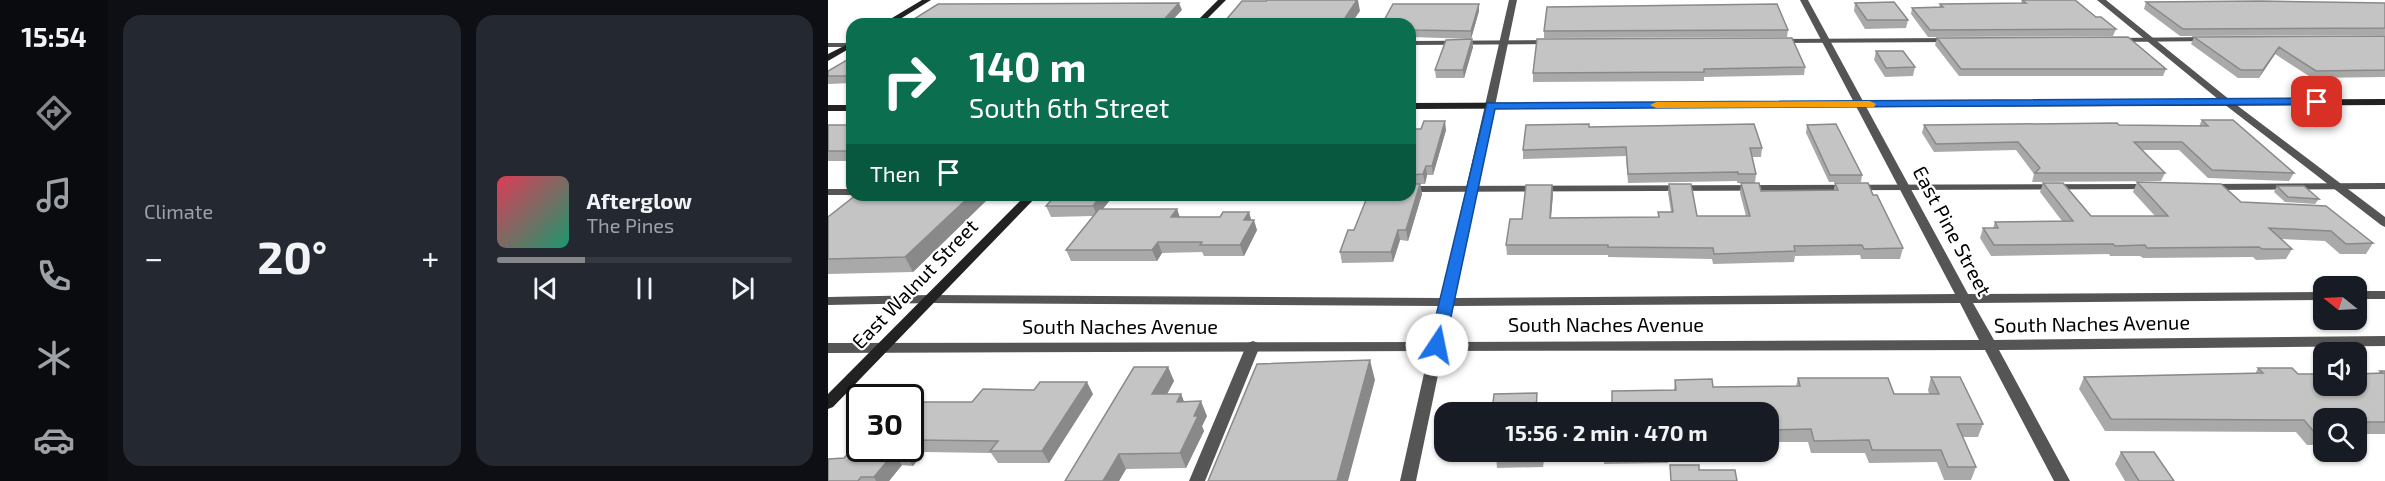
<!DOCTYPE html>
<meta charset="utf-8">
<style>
:root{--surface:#171b24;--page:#242831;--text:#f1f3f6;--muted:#9ea1a6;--line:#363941;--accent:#858687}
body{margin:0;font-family:"Exo 2",sans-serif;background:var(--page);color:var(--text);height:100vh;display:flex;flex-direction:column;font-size:22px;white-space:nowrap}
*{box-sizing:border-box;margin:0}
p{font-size:20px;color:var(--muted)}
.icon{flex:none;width:33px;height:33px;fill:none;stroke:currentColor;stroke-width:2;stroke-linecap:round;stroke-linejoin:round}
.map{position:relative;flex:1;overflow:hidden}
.panel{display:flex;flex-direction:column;gap:15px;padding:15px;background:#0d0f14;width:720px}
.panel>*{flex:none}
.hud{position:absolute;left:18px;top:18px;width:570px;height:183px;border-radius:18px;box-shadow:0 2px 4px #0004;background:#0b6e4f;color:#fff;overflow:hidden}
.needle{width:39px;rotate:288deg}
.controls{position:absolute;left:1485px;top:276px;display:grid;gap:12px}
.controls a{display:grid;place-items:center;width:54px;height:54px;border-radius:12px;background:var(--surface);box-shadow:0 2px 4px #0004;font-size:30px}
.speed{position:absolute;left:18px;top:384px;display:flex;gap:12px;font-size:30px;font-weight:700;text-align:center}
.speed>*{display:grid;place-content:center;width:78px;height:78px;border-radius:50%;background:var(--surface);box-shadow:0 2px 4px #0004;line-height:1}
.speed .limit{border:3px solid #111;border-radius:9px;background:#fff;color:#111}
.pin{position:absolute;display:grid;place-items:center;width:51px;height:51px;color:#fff;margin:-26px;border-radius:12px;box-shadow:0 3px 9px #0006}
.me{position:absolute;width:66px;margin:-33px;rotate:11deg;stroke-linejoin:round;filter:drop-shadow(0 0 4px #0008)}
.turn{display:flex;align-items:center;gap:21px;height:126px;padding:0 24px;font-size:27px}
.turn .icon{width:78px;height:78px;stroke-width:2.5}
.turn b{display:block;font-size:42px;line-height:51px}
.then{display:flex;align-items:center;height:57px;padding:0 24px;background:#0003;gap:12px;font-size:22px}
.big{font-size:45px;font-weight:700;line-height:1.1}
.panel .tile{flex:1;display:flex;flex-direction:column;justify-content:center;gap:9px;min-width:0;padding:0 21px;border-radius:18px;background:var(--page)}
.song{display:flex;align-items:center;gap:18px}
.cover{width:72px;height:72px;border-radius:9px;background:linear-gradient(135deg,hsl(350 70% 55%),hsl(160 70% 35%))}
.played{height:6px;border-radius:3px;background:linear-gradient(90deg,var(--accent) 30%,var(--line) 30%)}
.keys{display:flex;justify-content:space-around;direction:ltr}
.heat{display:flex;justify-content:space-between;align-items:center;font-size:33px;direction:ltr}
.panel .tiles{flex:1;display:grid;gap:15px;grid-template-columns:repeat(2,1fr)}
.trip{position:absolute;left:606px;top:402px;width:345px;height:60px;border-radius:18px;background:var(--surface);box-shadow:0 2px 4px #0004;font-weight:700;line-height:60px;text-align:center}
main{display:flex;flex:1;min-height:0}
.tab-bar{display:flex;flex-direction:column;width:108px;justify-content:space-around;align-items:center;background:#090b0e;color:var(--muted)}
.tab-bar .icon{width:42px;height:42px}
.tab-bar .selected{color:var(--accent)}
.tab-bar b{font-size:27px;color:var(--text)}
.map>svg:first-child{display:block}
</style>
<main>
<nav class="tab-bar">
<b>15:54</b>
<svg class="icon selected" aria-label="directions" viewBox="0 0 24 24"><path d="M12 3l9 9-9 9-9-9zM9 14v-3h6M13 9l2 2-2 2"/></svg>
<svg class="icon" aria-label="music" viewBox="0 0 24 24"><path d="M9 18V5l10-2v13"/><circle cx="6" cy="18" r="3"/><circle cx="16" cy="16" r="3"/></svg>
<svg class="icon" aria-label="phone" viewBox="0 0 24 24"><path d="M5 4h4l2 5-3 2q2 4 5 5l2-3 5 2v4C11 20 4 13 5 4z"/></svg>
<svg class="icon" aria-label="climate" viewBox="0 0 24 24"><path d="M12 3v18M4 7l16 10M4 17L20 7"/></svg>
<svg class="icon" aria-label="car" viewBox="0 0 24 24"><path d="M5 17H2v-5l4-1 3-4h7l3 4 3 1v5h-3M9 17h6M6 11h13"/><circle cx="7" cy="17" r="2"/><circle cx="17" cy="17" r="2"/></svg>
</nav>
<section class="panel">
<div class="tiles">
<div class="tile"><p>Climate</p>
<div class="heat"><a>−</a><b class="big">20°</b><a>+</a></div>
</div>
<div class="tile">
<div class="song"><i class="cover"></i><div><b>Afterglow</b><p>The Pines</p></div></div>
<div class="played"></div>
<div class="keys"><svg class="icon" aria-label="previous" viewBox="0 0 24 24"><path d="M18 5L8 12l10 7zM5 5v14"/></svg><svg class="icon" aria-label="pause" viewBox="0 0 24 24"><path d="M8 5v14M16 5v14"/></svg><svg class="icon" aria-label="next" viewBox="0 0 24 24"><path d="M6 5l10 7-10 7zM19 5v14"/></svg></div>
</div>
</div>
</section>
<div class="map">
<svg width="1557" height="481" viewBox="0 0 1557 481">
<rect width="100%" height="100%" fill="#fff"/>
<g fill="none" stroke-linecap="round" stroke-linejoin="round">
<!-- lane -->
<path fill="#555" fill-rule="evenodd" d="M1382 37 1386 39 1385 41 1288 42 1284 40 1288 38Z
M1124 38H1127V42L949 43 945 41 949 39Z
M728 40 729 42 725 44 582 45V41Z
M0 43H24V47H0Z
M1557 183V189L1381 190 1376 187 1381 184Z
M1322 184 1327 187 1326 189 582 192V186Z
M0 189H24L25 195H0Z
M425 341 430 343 432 346 377 481H361L418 346 420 343Z"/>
<!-- street -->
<path fill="#555" fill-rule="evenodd" d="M681 0H689L627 298 1127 294 972 0H980L1140 294 1496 292V300L1145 303 1166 340 1557 336V346L1171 350 1242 481H1226L1157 350 615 351 588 481H572L601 351 0 353V343L603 342 612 306 102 303 0 305V297L102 295 613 298ZM1132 303 1151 340 617 342 625 306Z
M1269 0H1278L1402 100 1557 217V227L1553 225 1396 104Z
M1528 291H1557V299H1528Z"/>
<!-- secondary -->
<path fill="#222" fill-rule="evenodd" d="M94 0H103L64 24H54Z
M390 0H398L374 24H366Z
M24 42V47L0 61V54Z
M1557 99V105L582 109V103Z
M0 105H24V111H0Z
M198 195H210L5 407 0 409V394Z"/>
</g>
<!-- wall -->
<path fill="#a9a9a9" d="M1194 0 1268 17 1288 29 1285 36 1100 37 1083 14 1084 8 1111 7 1112 4H1193Z
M1318 2 1557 3V35L1352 36 1316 9Z
M1027 3 1080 20 1078 28 1037 29 1026 11Z
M651 4V11L643 39 583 37 582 39V24Z
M960 30 959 37 716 38V31Z
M1557 36V77L1484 78 1447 54 1431 78H1410L1363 44 1366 37Z
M1109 38 1338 69 1335 76H1131L1107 45Z
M644 39 645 47 636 78H608L607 70Z
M1048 51 1087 67 1085 76 1057 77 1046 60Z
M24 57V83L0 84V76Z
M977 67 976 75 876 77V81L705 82V73Z
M1374 120 1466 173 1461 181 1380 178 1351 150H1314L1337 173 1333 181 1204 182 1206 174 1188 150 1106 152 1094 133 1096 125 1371 126Z
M0 125H24V161H0Z
M979 125 1034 175 1033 182H1001L978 133Z
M761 127 934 148 933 157H924L928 174 927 183H909V181L800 183 798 156 695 159V150Z
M582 129 618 130 605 175H599L597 184H587H592L594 194 580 241 572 240 565 262 514 263 512 252 526 230 582 195Z
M1309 182 1413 202 1545 243 1538 254H1512L1497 241 1453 239 1464 249 1458 259 1428 260 1425 257 1315 258 1312 256H1282L1281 254 1163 256 1152 238 1155 228H1165L1167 222 1234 221 1212 192 1215 183 1263 216H1327L1305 192Z
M913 183 933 191 1006 190 1007 183 1045 195 1075 248 1072 259H1033L1032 255 967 256 966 262 885 264 884 259 780 257V255H679L678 245 694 219 724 185 725 194 723 218 830 217V212H843L840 193 841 184 869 216H918L912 193Z
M1449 186 1491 199 1487 204 1457 202 1446 192Z
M228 195H286L275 209H349L352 217H392L421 212 423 220 429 230 416 256H376L374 252 334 253 329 261H243L238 250 265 216 223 217 218 206Z
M162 197 85 272 0 274V217Z
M340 367 346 381 339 394H353L356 402 379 416 374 426 376 431 358 468 298 469 291 481H237Z
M1430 368 1470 374 1550 373 1552 371H1557V434H1528V418H1496V445H1479L1468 432 1277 431 1251 389 1256 377 1427 374Z
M1103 377 1155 424 1150 437H1134L1148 467 1143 480H1116L1109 462 1041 463 1037 453H983L980 442H940V412L846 390 847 380 885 387 968 386 970 378 1066 394H1101L1100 390Z
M265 394 221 463H170L163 453 96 452 85 466 74 465 61 481H0L16 458 82 402H144Z
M716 452 715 467 669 468 668 456Z
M776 452H841L840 463 776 464Z
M1293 452 1346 481H1297L1287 464Z"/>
<!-- shaded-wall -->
<path fill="#898989" d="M529 0H530L532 11 523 24H513Z
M351 3 354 10 341 24H332Z
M651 4V11L643 39V31Z
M644 39 645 47 636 78 635 70Z
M1451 47 1447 54 1431 78 1435 70Z
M617 121 618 130 605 175 604 166Z
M598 166 599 175 597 184 595 174Z
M592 184 594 194 580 241 578 230Z
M724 185 725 194 722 228V218Z
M143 195H161L162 197 85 272 77 257Z
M273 195H286L269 216 265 206Z
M349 209 352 219 343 217Z
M421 212 424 223 416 220Z
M426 220 429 230 416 256 412 245Z
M570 230 572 240 565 262 563 252Z
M330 242 334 253 329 261 324 250Z
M542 360 547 380 520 481H509Z
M340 367 346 381 331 409 324 394Z
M259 382 265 394 221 463 214 451Z
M353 394 359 409 349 402Z
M373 401 379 416 374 426 376 431 358 468 352 453 366 416Z
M88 440 96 452 85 466 76 454 80 448H82V446Z
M715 452H716L715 467 714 455Z
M65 454 74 465 61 481H48L46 477Z
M291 454 298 469 291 481H275Z"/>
<!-- building -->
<path fill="#c4c4c4" stroke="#898989" stroke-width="1.5" d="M439 0H529L513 24H382L383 23 397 21 414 1H438Z
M1194 0H1247L1268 17H1273L1288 29 1102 30 1084 8 1115 7 1112 4 1198 3Z
M1432 1 1557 3V28L1355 29 1318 2Z
M1066 2 1080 20H1039L1027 3Z
M351 3 332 24H78L110 4Z
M565 4H651L643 31 582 30V24H554Z
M949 4 960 30 716 31 719 7Z
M1557 36V70L1488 71 1451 47 1435 70H1413L1366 37Z
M1300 37 1338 69H1133L1109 38Z
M964 38 977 67 876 69V72L705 73 709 39Z
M644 39 635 70H607L618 40Z
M1048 51H1075L1087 67 1058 68Z
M24 57V76H0V71Z
M1374 120H1405L1466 173 1384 170 1354 142H1306L1337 173H1207L1212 168 1190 142 1108 144 1096 125 1289 123 1291 125 1380 126Z
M596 121H617L604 166H598L595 174 582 175V129H593Z
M761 124V127L926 124 934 148H922L928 174H910V172L800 174 798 147 695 150 698 125Z
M1008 124 1034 175H1002L979 125Z
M0 125H24V151H0Z
M1309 182 1393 184 1413 202 1498 206 1545 243 1518 244 1503 231 1441 228 1464 249H1434L1431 247 1319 248 1317 245 1287 246 1285 244 1166 245 1155 228H1170L1167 222 1245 221 1215 183H1235L1263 216H1340Z
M913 183H931L933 191 1010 190 1007 183H1040L1045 195H1049L1075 248 1036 249 1034 245 966 246 967 251 886 254 885 248 780 247V245H678L682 219H694L698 185H724L722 218 831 217 830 212H845L841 184H863L869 216H922Z
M582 184H592L578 230H570L563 252H512L520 230H526L540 195H582Z
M1449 186H1476L1491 199 1460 197Z
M28 195H143L77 257 0 259V217Z
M228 195H273L265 206H218Z
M271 209H349L343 217H392L395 212H421L416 220H426L412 245H372L374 242H330L324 250H238Z
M542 360 509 481H380L429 364Z
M306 367H340L324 394H353L349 402 373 401 366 416H370L352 453 291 454 275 481H237Z
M1430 368H1464L1470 374H1496V386H1528V374L1555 373 1552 371H1557V422H1528V418H1496V433H1487L1476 420 1283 419 1256 377 1435 373Z
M1103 377H1132L1155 424H1129L1148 467H1120L1113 450H1044L1041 440 986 441 983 429 940 430V412H784V391L848 390 847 380 884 379 885 387 972 386 970 378H1060L1066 394H1111Z
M212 382H259L214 451H162L170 441 88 440 82 446V402H144L155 389 206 390Z
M709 393 708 412H664L666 394Z
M32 441V448H80L76 454H65L46 477H33L30 481H0V459L16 458Z
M668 452H715L714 455 668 456Z
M1293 452H1326L1346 481H1311Z
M842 465H871V470H907L909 481H843Z"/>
<!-- route -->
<path fill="#1a73e8" stroke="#114b97" stroke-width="1.5" d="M1489 98 1495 102 1493 104 667 109 617 345 615 349H604L601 345 659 103Z"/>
<!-- slow -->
<path fill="#f59e0b" d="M1042 101 1048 104 1046 107 828 108 822 105 828 102Z"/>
<g text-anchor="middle" stroke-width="4.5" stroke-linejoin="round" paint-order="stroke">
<!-- street labels -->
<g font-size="20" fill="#000" stroke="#fff">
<text transform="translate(1124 231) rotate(62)" y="7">East Pine Street</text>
<text transform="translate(87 284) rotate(-46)" y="7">East Walnut Street</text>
<text transform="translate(1264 324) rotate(-1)" y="7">South Naches Avenue</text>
<text x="778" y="332">South Naches Avenue</text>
<text x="292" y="334">South Naches Avenue</text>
</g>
</g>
</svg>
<div class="controls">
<a><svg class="needle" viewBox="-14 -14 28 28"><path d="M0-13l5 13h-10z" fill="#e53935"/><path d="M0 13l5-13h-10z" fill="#9ea1a6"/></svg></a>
<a><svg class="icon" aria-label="sound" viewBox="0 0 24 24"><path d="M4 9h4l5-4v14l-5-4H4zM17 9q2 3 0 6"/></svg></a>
<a><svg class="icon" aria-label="search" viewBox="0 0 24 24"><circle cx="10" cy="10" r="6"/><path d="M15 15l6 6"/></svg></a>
</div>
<div class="speed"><div class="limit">30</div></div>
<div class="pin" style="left:1489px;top:102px;background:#d93025"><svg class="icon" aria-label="arrive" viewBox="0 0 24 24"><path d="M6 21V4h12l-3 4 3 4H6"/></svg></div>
<svg class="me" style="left:609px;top:345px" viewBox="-20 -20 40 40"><circle r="19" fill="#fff"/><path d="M0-13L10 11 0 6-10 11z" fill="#1a73e8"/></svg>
<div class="trip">15:56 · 2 min · 470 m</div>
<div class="hud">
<div class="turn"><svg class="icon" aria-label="right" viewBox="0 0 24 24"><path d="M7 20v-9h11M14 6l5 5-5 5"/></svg><div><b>140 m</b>South 6th Street</div></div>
<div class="then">Then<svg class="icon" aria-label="arrive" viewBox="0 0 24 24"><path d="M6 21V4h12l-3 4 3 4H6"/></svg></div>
</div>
</div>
</main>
